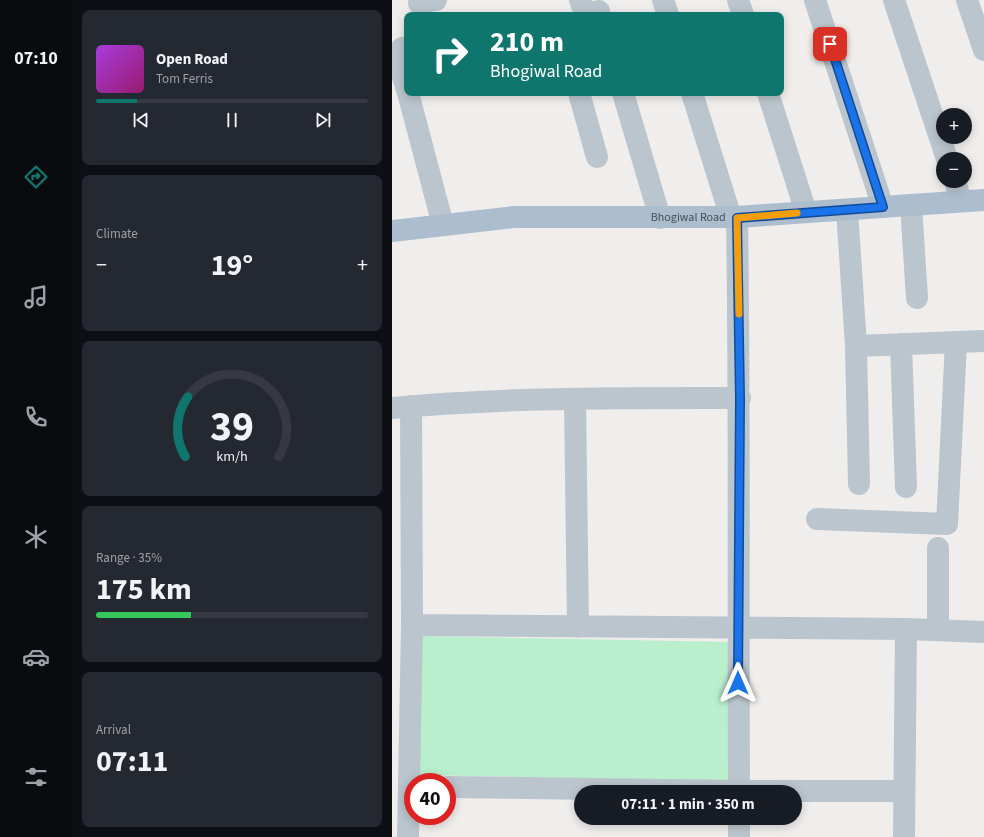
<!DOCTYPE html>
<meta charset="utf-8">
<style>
:root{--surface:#171b24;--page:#242831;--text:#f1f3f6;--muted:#9ea1a6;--line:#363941;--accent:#0f766e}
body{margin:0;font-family:"Source Sans 3",sans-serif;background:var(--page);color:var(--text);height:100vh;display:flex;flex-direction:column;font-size:15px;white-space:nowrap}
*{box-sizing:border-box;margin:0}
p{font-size:13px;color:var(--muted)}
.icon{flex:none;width:22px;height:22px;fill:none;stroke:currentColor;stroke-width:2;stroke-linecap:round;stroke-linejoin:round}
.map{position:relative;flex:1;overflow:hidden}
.panel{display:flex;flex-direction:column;gap:10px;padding:10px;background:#0d0f14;width:320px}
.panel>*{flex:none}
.top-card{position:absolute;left:12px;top:12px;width:380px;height:84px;border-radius:8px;box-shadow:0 2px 10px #0003;background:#0f766e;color:#fff;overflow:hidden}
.tools{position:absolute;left:544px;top:108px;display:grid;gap:8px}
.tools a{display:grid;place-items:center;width:36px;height:36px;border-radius:50%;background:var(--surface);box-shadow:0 2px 10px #0003;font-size:20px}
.speed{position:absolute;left:12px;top:773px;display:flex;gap:8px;font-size:20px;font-weight:700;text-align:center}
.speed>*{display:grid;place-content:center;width:52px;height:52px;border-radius:50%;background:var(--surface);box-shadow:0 2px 10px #0003;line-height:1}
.speed .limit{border:6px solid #d22;background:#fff;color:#111}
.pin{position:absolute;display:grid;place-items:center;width:34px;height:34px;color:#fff;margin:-17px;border-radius:8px;box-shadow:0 2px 6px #0006}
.me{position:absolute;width:44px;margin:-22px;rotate:0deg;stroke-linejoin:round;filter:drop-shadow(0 0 3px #0008)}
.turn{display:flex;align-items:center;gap:14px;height:84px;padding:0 20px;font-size:18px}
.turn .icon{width:52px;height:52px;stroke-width:2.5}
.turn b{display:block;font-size:28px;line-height:34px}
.big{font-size:30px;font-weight:700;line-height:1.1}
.panel .card{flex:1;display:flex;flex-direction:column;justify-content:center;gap:6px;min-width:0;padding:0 14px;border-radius:8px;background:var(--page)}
.panel .dial{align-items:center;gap:0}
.dial svg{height:104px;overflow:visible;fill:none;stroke:var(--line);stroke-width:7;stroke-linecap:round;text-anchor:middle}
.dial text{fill:var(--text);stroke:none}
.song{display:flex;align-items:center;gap:12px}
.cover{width:48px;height:48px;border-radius:6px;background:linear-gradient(135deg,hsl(280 70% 55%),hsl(320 70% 35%))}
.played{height:4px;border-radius:2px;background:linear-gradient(90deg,var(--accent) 15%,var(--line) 15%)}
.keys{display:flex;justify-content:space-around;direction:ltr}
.heat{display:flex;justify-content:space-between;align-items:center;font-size:22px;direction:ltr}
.charge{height:6px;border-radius:3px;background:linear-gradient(90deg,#34c759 35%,var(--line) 0)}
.trip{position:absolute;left:182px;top:785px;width:228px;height:40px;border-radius:20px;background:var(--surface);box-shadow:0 2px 10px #0003;font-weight:700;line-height:40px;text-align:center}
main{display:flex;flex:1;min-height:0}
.menu{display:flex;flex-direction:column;width:72px;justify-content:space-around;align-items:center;background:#090b0e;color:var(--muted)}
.menu .icon{width:28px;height:28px}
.menu .on{color:var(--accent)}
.menu b{font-size:18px;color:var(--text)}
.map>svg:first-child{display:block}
</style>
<main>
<nav class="menu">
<b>07:10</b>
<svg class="icon on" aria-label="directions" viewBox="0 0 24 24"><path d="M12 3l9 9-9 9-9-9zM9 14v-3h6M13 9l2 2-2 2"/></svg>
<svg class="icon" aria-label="music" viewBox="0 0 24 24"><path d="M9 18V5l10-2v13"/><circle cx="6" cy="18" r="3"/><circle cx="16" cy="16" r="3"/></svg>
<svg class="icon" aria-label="phone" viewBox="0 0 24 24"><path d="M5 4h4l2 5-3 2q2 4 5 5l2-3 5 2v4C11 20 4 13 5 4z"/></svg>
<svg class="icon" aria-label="climate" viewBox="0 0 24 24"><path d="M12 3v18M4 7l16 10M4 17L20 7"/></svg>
<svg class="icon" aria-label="car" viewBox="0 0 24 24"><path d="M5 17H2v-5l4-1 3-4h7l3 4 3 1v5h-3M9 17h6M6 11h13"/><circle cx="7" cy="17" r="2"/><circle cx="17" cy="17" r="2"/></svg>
<svg class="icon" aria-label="filters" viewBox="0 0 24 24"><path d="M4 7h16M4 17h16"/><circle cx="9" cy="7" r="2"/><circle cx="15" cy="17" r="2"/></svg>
</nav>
<section class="panel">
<div class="card">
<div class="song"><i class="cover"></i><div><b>Open Road</b><p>Tom Ferris</p></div></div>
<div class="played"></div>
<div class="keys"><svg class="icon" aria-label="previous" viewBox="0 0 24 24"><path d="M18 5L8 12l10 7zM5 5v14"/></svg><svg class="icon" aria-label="pause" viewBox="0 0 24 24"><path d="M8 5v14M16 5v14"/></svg><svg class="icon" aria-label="next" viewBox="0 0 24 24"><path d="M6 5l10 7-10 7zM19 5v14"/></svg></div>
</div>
<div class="card"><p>Climate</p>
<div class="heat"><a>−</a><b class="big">19°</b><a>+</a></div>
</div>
<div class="card dial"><svg viewBox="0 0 100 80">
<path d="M14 69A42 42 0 1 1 86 69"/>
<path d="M14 69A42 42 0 0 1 16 23" stroke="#0f766e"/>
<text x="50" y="56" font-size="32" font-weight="700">39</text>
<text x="50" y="72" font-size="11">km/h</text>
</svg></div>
<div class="card"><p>Range · 35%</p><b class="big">175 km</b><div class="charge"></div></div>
<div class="card"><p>Arrival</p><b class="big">07:11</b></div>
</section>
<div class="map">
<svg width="592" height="837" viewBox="0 0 592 837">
<rect width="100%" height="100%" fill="#f0eded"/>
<!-- green -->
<path fill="#baefcd" d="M25 636 338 642 340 781 26 775Z"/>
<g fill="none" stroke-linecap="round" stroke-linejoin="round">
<!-- minor -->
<path stroke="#bbc5cd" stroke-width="22" d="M188 0 193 14 207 11 208 15
M271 0 276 15
M346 0 351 15
M423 0 491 207
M502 0 555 159
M575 0 592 50
M27 3 44 0
M15 47 10 48C3 59 12 78 15 90
M16 93 51 225
M187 93 205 157
M231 93 268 218
M300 93 339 218
M376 93 414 212
M563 181 569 201
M519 205 525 298
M455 210 464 346 467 484
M345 217C348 409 346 600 347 792
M509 344 514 487
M464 346 592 341
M183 399 186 627
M0 408C116 397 232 398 348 398
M425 519 555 524 564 342
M546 548V630
M20 625 514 629 592 632
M55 787 347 791H512
M16 837 20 625 19 406
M347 837V818
M512 837 514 629"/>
<!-- major -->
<path stroke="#acbdcd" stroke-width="22" id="s1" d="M0 231 122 217H345L592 200"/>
</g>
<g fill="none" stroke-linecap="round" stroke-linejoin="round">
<!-- route casing -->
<g stroke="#114b97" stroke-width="10">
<path id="route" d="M346 683 348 398 345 218 491 207 438 44"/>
</g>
<!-- route -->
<use href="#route" stroke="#1a73e8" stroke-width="7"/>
<!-- slow -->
<path stroke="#f59e0b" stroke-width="7" d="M347 314 345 218 405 213"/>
</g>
<g text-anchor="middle" stroke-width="4" stroke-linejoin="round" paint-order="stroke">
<!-- street labels -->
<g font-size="12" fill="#45515b" stroke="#fff">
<text dy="4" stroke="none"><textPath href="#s1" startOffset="297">Bhogiwal Road</textPath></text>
</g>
</g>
</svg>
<div class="tools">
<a>+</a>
<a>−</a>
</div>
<div class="speed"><div class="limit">40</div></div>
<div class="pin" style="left:438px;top:44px;background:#d93025"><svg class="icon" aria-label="arrive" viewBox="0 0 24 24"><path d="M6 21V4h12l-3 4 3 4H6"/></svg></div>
<svg class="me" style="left:346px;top:683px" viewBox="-20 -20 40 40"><path d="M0-17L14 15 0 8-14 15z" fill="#1a73e8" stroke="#fff" stroke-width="4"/></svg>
<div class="trip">07:11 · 1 min · 350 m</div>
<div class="top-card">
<div class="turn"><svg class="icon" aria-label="right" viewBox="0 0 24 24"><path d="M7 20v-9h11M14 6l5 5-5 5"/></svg><div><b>210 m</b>Bhogiwal Road</div></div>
</div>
</div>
</main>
